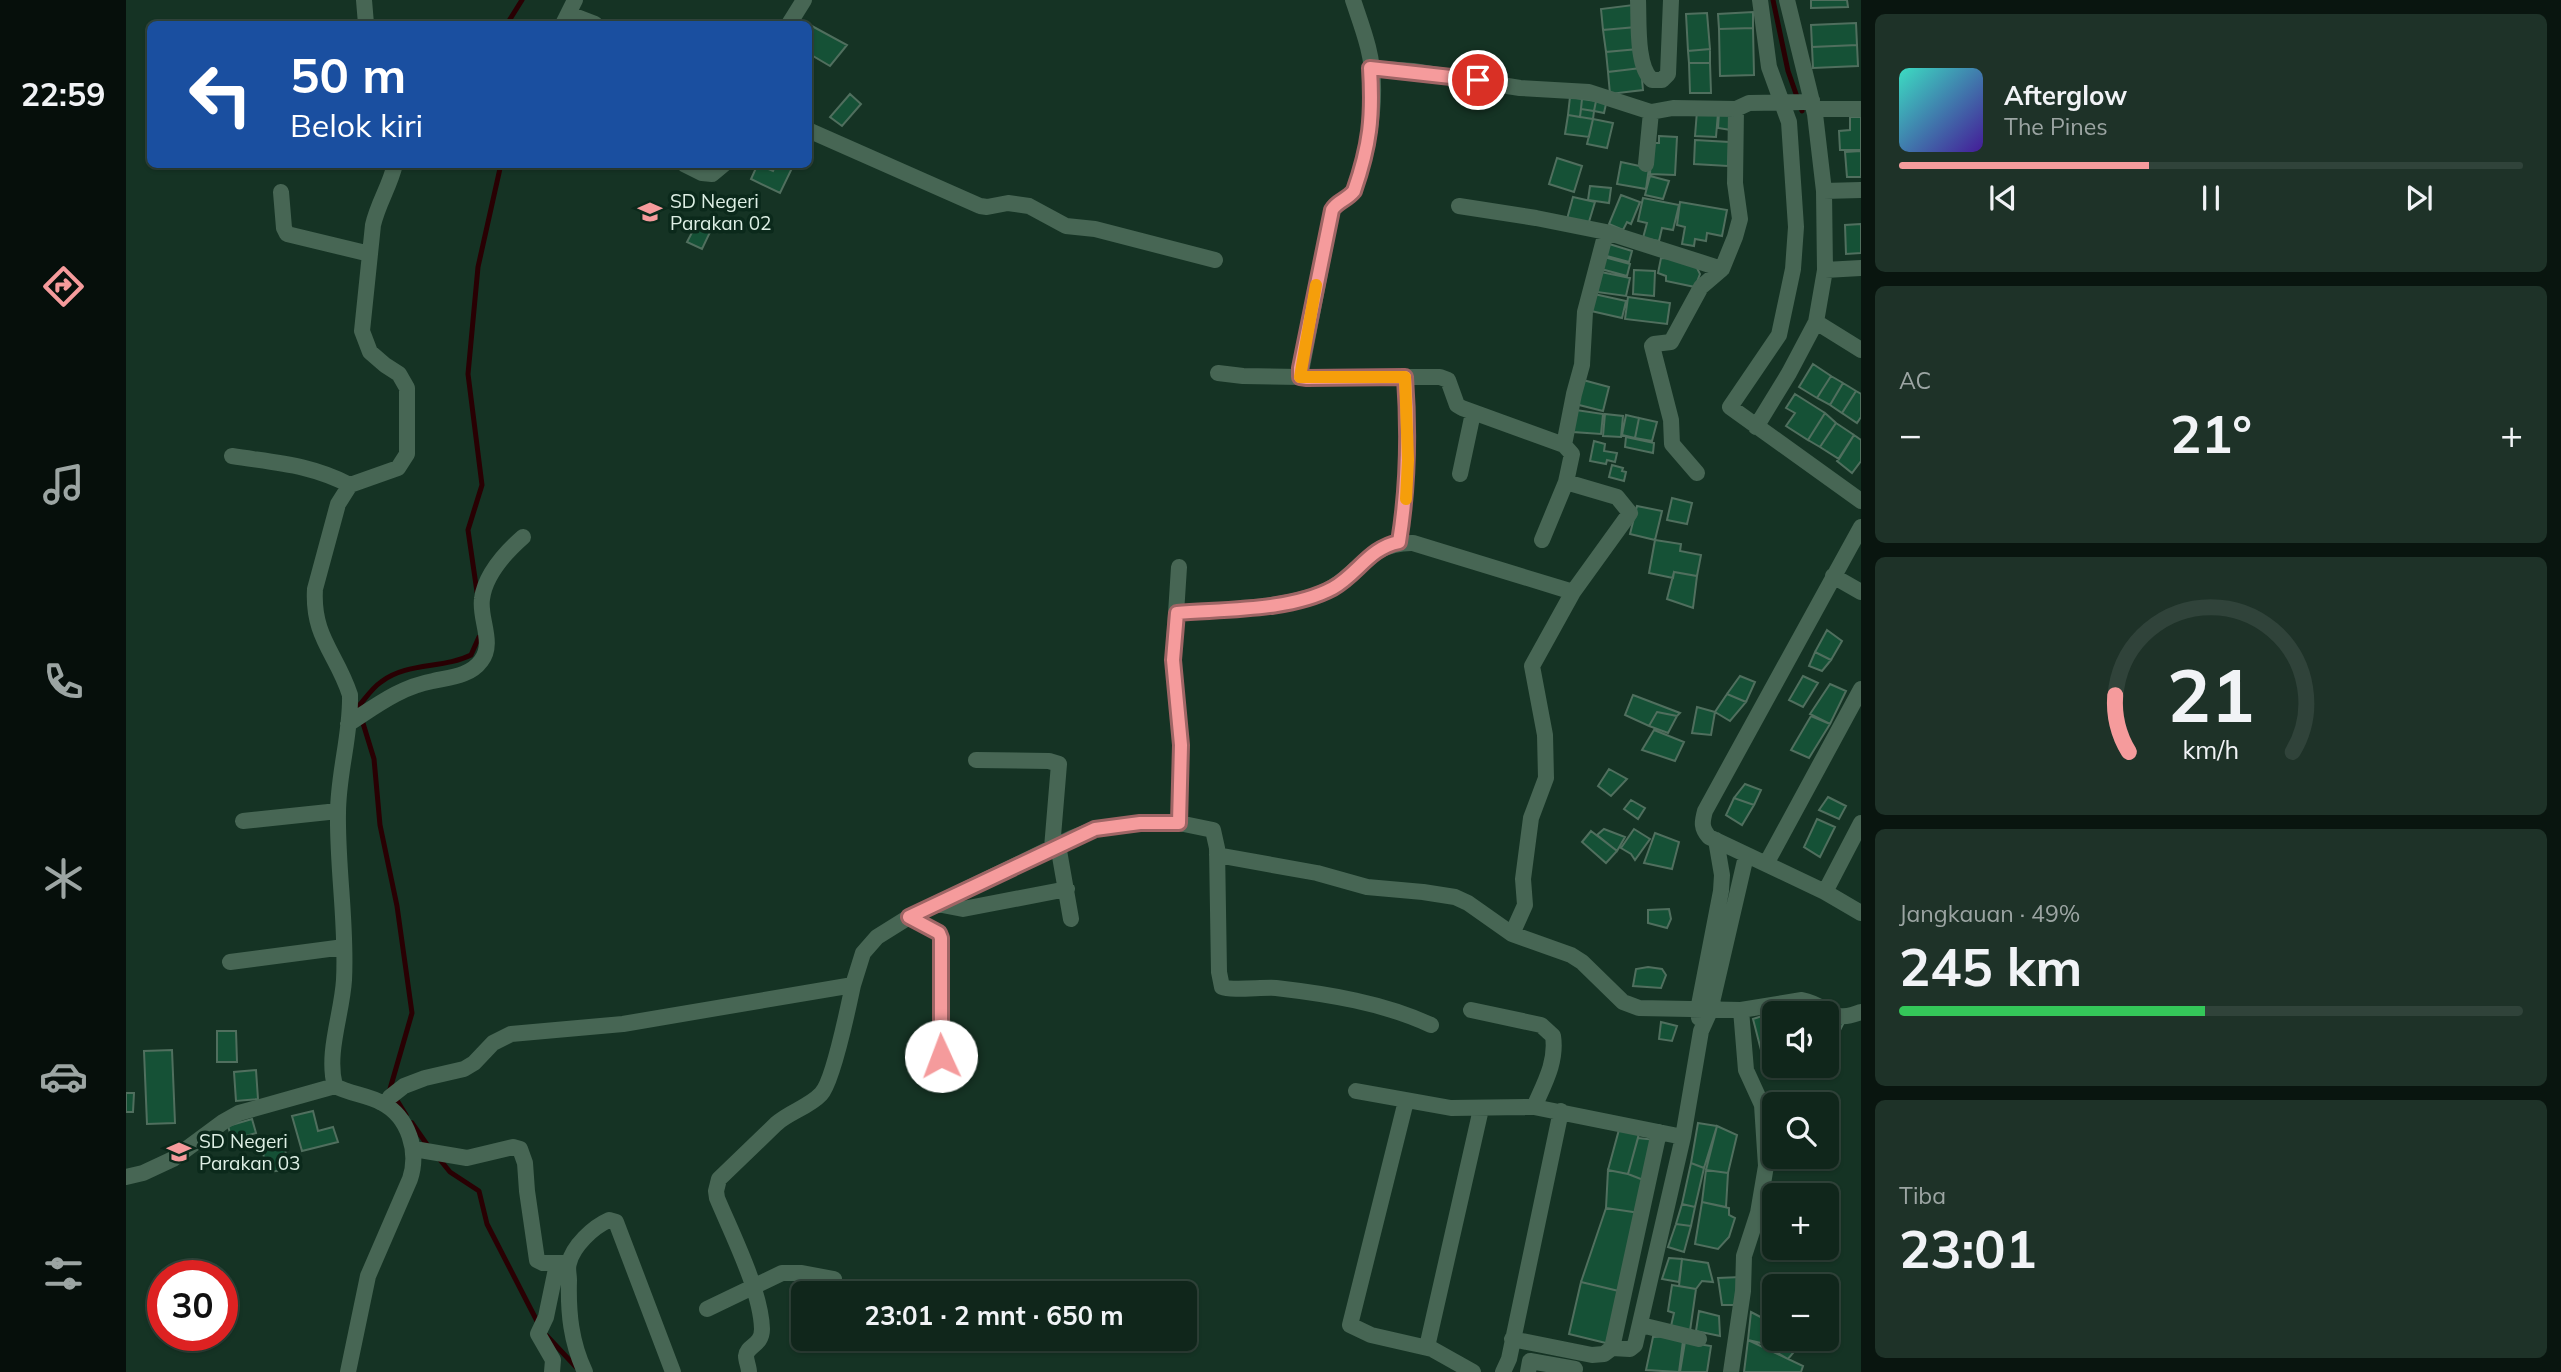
<!DOCTYPE html>
<html lang="id">
<meta charset="utf-8">
<style>
:root{--surface:#10261b;--page:#1e3228;--text:#f1f3f6;--muted:#9ca5a3;--line:#30433a;--accent:#f59b9c}
body{margin:0;font-family:Mulish,sans-serif;background:var(--page);color:var(--text);height:100vh;display:flex;flex-direction:column;font-size:26px;white-space:nowrap}
*{box-sizing:border-box;margin:0}
p{font-size:23px;color:var(--muted)}
.icon{flex:none;width:38px;height:38px;fill:none;stroke:currentColor;stroke-width:2;stroke-linecap:round;stroke-linejoin:round}
.map{position:relative;flex:1;overflow:hidden}
.panel{display:flex;flex-direction:column;gap:14px;padding:14px;background:#09150f;width:700px}
.panel>*{flex:none}
.guide{position:absolute;left:21px;top:21px;width:665px;height:147px;border-radius:10px;box-shadow:0 2px 5px #0004,0 0 0 2px var(--line);background:#1a4fa0;color:#fff;overflow:hidden}
.fabs{position:absolute;left:1636px;top:1001px;display:grid;gap:14px}
.fabs a{display:grid;place-items:center;width:77px;height:77px;border-radius:10px;background:var(--surface);box-shadow:0 2px 5px #0004,0 0 0 2px var(--line);font-size:35px}
.speed{position:absolute;left:21px;top:1260px;display:flex;gap:14px;font-size:35px;font-weight:700;text-align:center}
.speed>*{display:grid;place-content:center;width:91px;height:91px;border-radius:50%;background:var(--surface);box-shadow:0 2px 5px #0004,0 0 0 2px var(--line);line-height:1}
.speed .limit{border:10px solid #d22;background:#fff;color:#111}
.pin{position:absolute;display:grid;place-items:center;width:60px;height:60px;color:#fff;margin:-30px;border:4px solid #fff;border-radius:50%;box-shadow:0 2px 7px #0007}
.me{position:absolute;width:77px;margin:-38px;rotate:358deg;stroke-linejoin:round;filter:drop-shadow(0 0 5px #0008)}
.turn{display:flex;align-items:center;gap:24px;height:147px;padding:0 28px;font-size:32px}
.turn .icon{width:91px;height:91px;stroke-width:2.5}
.turn b{display:block;font-size:49px;line-height:60px}
.big{font-size:52px;font-weight:700;line-height:1.1}
.panel .tile{flex:1;display:flex;flex-direction:column;justify-content:center;gap:10px;min-width:0;padding:0 24px;border-radius:10px;background:var(--page)}
.panel .dial{align-items:center;gap:0}
.dial svg{height:182px;overflow:visible;fill:none;stroke:var(--line);stroke-width:7;stroke-linecap:round;text-anchor:middle}
.dial text{fill:var(--text);stroke:none}
.song{display:flex;align-items:center;gap:21px}
.cover{width:84px;height:84px;border-radius:10px;background:linear-gradient(135deg,hsl(170 70% 55%),hsl(260 70% 35%))}
.played{height:7px;border-radius:4px;background:linear-gradient(90deg,var(--accent) 40%,var(--line) 40%)}
.keys{display:flex;justify-content:space-around;direction:ltr}
.heat{display:flex;justify-content:space-between;align-items:center;font-size:38px;direction:ltr}
.charge{height:10px;border-radius:5px;background:linear-gradient(90deg,#34c759 49%,var(--line) 0)}
.trip{position:absolute;left:665px;top:1281px;width:406px;height:70px;border-radius:10px;background:var(--surface);box-shadow:0 2px 5px #0004,0 0 0 2px var(--line);font-weight:700;line-height:70px;text-align:center}
main{display:flex;flex:1;min-height:0}
.tabs{display:flex;flex-direction:column;width:126px;justify-content:space-around;align-items:center;background:#060f0b;color:var(--muted)}
.tabs .icon{width:49px;height:49px}
.tabs .selected{color:var(--accent)}
.tabs b{font-size:32px;color:var(--text)}
.map>svg:first-child{display:block}
</style>
<main>
<nav class="tabs">
<b>22:59</b>
<svg class="icon selected" aria-label="directions" viewBox="0 0 24 24"><path d="M12 3l9 9-9 9-9-9zM9 14v-3h6M13 9l2 2-2 2"/></svg>
<svg class="icon" aria-label="music" viewBox="0 0 24 24"><path d="M9 18V5l10-2v13"/><circle cx="6" cy="18" r="3"/><circle cx="16" cy="16" r="3"/></svg>
<svg class="icon" aria-label="phone" viewBox="0 0 24 24"><path d="M5 4h4l2 5-3 2q2 4 5 5l2-3 5 2v4C11 20 4 13 5 4z"/></svg>
<svg class="icon" aria-label="climate" viewBox="0 0 24 24"><path d="M12 3v18M4 7l16 10M4 17L20 7"/></svg>
<svg class="icon" aria-label="car" viewBox="0 0 24 24"><path d="M5 17H2v-5l4-1 3-4h7l3 4 3 1v5h-3M9 17h6M6 11h13"/><circle cx="7" cy="17" r="2"/><circle cx="17" cy="17" r="2"/></svg>
<svg class="icon" aria-label="filters" viewBox="0 0 24 24"><path d="M4 7h16M4 17h16"/><circle cx="9" cy="7" r="2"/><circle cx="15" cy="17" r="2"/></svg>
</nav>
<div class="map">
<svg width="1735" height="1372" viewBox="0 0 1735 1372">
<rect width="100%" height="100%" fill="#153324"/>
<g fill="none" stroke-linecap="round" stroke-linejoin="round">
<!-- stream -->
<path stroke="#290003" stroke-width="5" d="M1647 0 1662 71 1676 111
M381 24 396 0
M351 592 342 530 356 485 342 374 352 267 375 164
M280 1115 264 1089 286 1013 271 906 254 825 248 759 232 707C239 699 246 688 255 682 281 662 317 669 345 655L353 637
M286 1123 302 1146
M311 1156 324 1172 353 1191 361 1224 413 1325
M421 1336 450 1367"/>
</g>
<!-- building -->
<path fill="#155136" stroke="#506f5e" stroke-width="2" d="M1685 0H1721L1722 7 1685 8Z
M1507 5 1510 27 1477 30 1475 9Z
M1627 12V28L1593 29 1592 14Z
M1581 13 1584 49 1562 51 1560 14Z
M1730 23 1731 45 1686 47 1685 25Z
M684 25 721 45 704 66 682 53Z
M1510 27 1512 49 1480 52 1477 30Z
M1627 28 1628 75 1594 76 1593 29Z
M1731 45 1732 66 1687 68 1686 47Z
M1512 49 1515 68 1482 72 1480 52Z
M1584 49V63H1563L1562 51Z
M1563 63H1584L1585 93H1564Z
M1515 68 1517 90 1484 94 1482 72Z
M724 94 735 104 716 126 704 117Z
M1444 97 1456 99 1454 117 1442 115Z
M1456 99 1470 101 1468 111 1455 109Z
M1470 101 1480 104 1478 113 1468 111Z
M1455 109 1468 111 1467 119 1454 117Z
M1571 111 1592 113 1590 137 1569 136Z
M1593 113 1607 114 1605 130 1592 128Z
M1442 115 1467 119 1463 137 1439 134Z
M1724 117H1735V150H1714L1713 131 1724 130Z
M1467 119 1487 123 1481 148 1461 144Z
M1533 136 1551 137 1549 175 1524 174 1526 143H1533Z
M1569 140 1603 142 1602 166 1568 164Z
M1735 151V177H1721L1719 152Z
M1431 158 1456 166 1448 192 1423 184Z
M1495 162 1523 168 1520 189 1491 184Z
M650 164H668L654 193 625 179 630 168 635 166 647 171Z
M1524 176 1543 181 1537 199 1519 195Z
M1464 186 1485 188 1483 203 1462 200Z
M1495 195 1514 202 1505 224 1501 222 1497 230 1483 224Z
M1447 197 1469 202 1462 225 1441 219Z
M1517 198 1553 205 1547 230 1536 228 1533 241 1517 238 1521 223 1512 221Z
M1554 202 1601 210 1596 236 1581 233 1580 241 1569 239 1568 246 1556 244 1559 227 1551 225Z
M572 221 586 228 576 249 561 242Z
M1735 224V253L1720 254 1719 225Z
M1480 243 1506 251 1503 262 1477 255Z
M1478 257 1504 264 1501 276 1475 269Z
M1535 258 1567 260 1574 274 1569 287 1540 281V276L1532 273Z
M1508 270 1529 271 1528 296 1507 294Z
M1475 272 1504 278 1500 296 1471 292Z
M1468 294 1500 301 1496 318 1465 311Z
M1502 297 1544 303 1541 324 1499 319Z
M1687 364 1705 376 1691 398 1673 387Z
M1705 376 1717 383 1704 405 1691 398Z
M1457 380 1483 387 1477 411 1449 404Z
M1717 383 1730 391 1716 413 1704 405Z
M1730 391 1735 394V417L1731 423 1716 413Z
M1669 394 1699 413 1682 440 1660 426 1669 413 1660 408Z
M1450 410 1477 414 1475 434 1447 432Z
M1699 413 1710 423 1694 447 1682 440Z
M1479 414 1497 416 1495 437 1477 436Z
M1500 415 1513 418 1509 438 1496 435Z
M1513 418 1531 422 1526 441 1509 438Z
M1710 423 1728 435 1713 459 1694 447Z
M1728 435 1735 440V461L1726 473 1711 461Z
M1500 437 1528 443 1527 453 1499 447Z
M1468 441 1479 444 1478 451 1491 453 1489 462 1481 460 1480 464 1464 461Z
M1486 465 1497 468 1496 471 1500 472 1498 481 1483 477Z
M1546 498 1566 503 1561 524 1541 520Z
M1511 506 1536 511 1529 540 1504 534Z
M1529 540 1555 544 1554 551 1575 555 1571 576 1548 572 1547 578 1523 573Z
M1548 572 1571 576 1567 608 1541 599Z
M1701 630 1716 641 1705 660 1689 652Z
M1689 652 1705 660 1696 671 1683 666Z
M1614 676 1629 682 1620 702 1601 694Z
M1677 676 1692 683 1677 707 1663 700Z
M1704 684 1720 691 1704 724 1684 714Z
M1601 694 1620 702 1604 721 1589 712Z
M1507 695 1554 713 1551 716 1531 712 1523 726 1499 715Z
M1571 707 1589 712 1585 735 1566 733Z
M1531 712 1551 716 1542 733 1523 726Z
M1685 716 1704 724 1683 758 1665 750Z
M1528 730 1558 742 1549 761 1516 750Z
M1483 769 1501 779 1485 796 1472 786Z
M1619 784 1635 790 1628 805 1608 798Z
M1702 797 1720 806 1713 819 1693 810Z
M1608 798 1628 805 1616 825 1600 815Z
M1505 800 1519 808 1512 819 1498 809Z
M1691 819 1709 827 1694 857 1678 847Z
M1478 829 1499 837 1491 851 1471 835Z
M1508 829 1524 839 1509 860 1505 854 1495 848Z
M1465 831 1491 851 1480 863 1456 842Z
M1529 833 1553 842 1546 869 1518 863Z
M1543 909 1545 919 1541 928 1522 923V910Z
M1522 967 1536 969 1540 975 1535 988 1507 986 1510 969Z
M1642 1014H1648V1047L1635 1050 1627 1019Z
M1701 1015 1718 1022 1701 1057Z
M1535 1022 1551 1026 1546 1041 1533 1039Z
M91 1031H110L111 1062H91Z
M46 1050 49 1123 21 1124 18 1051Z
M130 1070 132 1099 110 1101 108 1072Z
M0 1093H8L7 1112H0Z
M187 1111 192 1131 207 1127 212 1142 176 1151 166 1116Z
M126 1119 130 1133 106 1140 102 1126Z
M1572 1123 1591 1126 1578 1168 1565 1163Z
M1494 1126 1514 1130 1502 1174 1482 1170Z
M1591 1126 1611 1135 1602 1173 1580 1170Z
M1512 1138 1530 1140 1520 1181 1502 1174Z
M159 1146 161 1170 139 1172 137 1148Z
M1565 1163 1578 1168 1569 1207 1556 1204Z
M1482 1170 1502 1174 1520 1181 1514 1213 1480 1208Z
M1580 1170 1602 1173 1600 1207 1576 1202Z
M1576 1202 1603 1208V1215L1609 1218 1603 1237 1592 1249 1569 1244Z
M1556 1204 1569 1207 1565 1226 1550 1224Z
M1480 1208 1514 1213 1497 1292 1455 1282Z
M1550 1224 1565 1226 1558 1252 1542 1247Z
M1543 1258 1556 1259 1553 1282 1536 1279Z
M1556 1259 1582 1263 1587 1282 1576 1281 1570 1289 1553 1286Z
M1615 1277 1613 1305H1596L1592 1278Z
M1455 1282 1497 1292 1484 1344 1443 1334Z
M1546 1285 1570 1289 1564 1331 1545 1326 1548 1313 1542 1311Z
M1573 1311 1593 1316 1594 1336 1570 1331Z
M1625 1312 1646 1323 1635 1343 1622 1340Z
M1646 1323 1648 1327V1339H1657L1667 1353 1662 1359 1635 1343Z
M1545 1336 1557 1341 1553 1372 1520 1370 1527 1337Z
M1622 1340 1677 1366 1675 1372H1618Z
M1559 1342 1585 1346 1581 1372H1554Z"/>
<g fill="none" stroke-linecap="round" stroke-linejoin="round">
<!-- minor -->
<path stroke="#476654" stroke-width="16" d="M238 0 240 24
M1227 0C1232 15 1238 31 1242 47 1254 94 1243 147 1228 191 1221 200 1211 201 1206 210L1174 377H1314L1322 380 1331 405 1336 408 1438 445 1446 454 1440 482 1416 540
M1512 0C1513 21 1510 67 1526 80H1536L1542 74 1545 0
M1634 0 1643 67 1663 122 1670 227 1667 269 1653 335 1604 407 1735 501
M443 14 469 24
M437 24 449 0
M663 24 678 0
M1244 68 1287 71 1394 88 1463 92 1525 112 1547 108 1610 109 1623 103 1678 102 1686 100
M1688 109H1735
M682 130 854 206 861 207 882 203 903 206 940 226 969 229 1089 260
M558 164 576 173 586 174 598 164
M1520 164 1525 112
M1698 191 1735 190
M155 192 158 228 161 234 244 254
M1333 206 1410 218 1480 232 1596 269
M1699 270 1735 268
M1690 322 1735 350
M1092 373 1117 376 1174 377
M1630 427 1663 373 1690 322 1699 270 1698 191 1689 114 1661 0
M1438 445 1448 394 1456 365 1459 312 1480 232
M106 456C150 463 183 464 224 485
M1571 473 1546 444 1545 420 1526 346 1528 344 1545 342 1575 287 1596 269 1609 237 1614 219 1609 183 1610 109
M1334 474 1347 413
M1735 527 1579 811C1576 822 1575 828 1583 837L1699 892 1735 913
M1273 542C1282 487 1283 433 1279 377
M1707 576 1735 592
M1051 613C1097 610 1146 609 1190 595 1231 581 1238 542 1287 543L1447 592
M222 724C250 706 274 687 307 681 325 677 344 676 355 661 369 643 353 619 356 599 359 575 380 552 397 537
M850 760 923 761 933 764 926 848
M117 821 212 811
M1053 823 1055 745 1047 660 1053 567
M932 845 945 919
M1091 855 1191 873 1241 887 1297 892 1329 897 1342 903 1386 934 1445 955 1456 962 1497 1002 1513 1008 1615 1010 1676 1000C1703 1005 1704 1025 1735 1012
M1640 864 1735 689
M1699 892 1735 823
M811 904 837 909 941 889
M783 917 813 933 815 938V1056
M1386 934 1399 905 1397 879 1405 818 1420 778 1419 735 1406 666 1447 592 1504 513 1491 497 1440 482
M104 962 218 947
M1345 1010 1415 1025 1427 1036C1431 1062 1418 1084 1408 1107
M1573 1018 1572 1010 1595 891 1596 875 1590 840
M1230 1091 1325 1108 1408 1107 1557 1137 1509 1345 1504 1349 1486 1348
M1280 1101 1224 1325 1245 1335 1306 1349 1347 1372
M260 1105 264 1097 278 1086 299 1078 338 1069 348 1063 367 1043 385 1034 497 1024 727 985 737 953 751 937 783 917 946 838 969 829 1014 823H1053L1087 830 1091 848 1093 972 1096 987C1105 991 1137 987 1150 988 1202 994 1258 1003 1305 1025
M1557 1137 1575 1031 1584 1011 1620 856
M288 1149 341 1158 387 1147 394 1149 399 1163 401 1191 411 1260 417 1263H443
M0 1177 17 1173 47 1159 97 1122 113 1113 209 1086
M581 1309 656 1273H676L708 1279
M1515 1325 1573 1339
M1386 1339 1466 1355 1478 1354 1486 1348 1533 1132
M1301 1347 1355 1109
M222 1372 242 1276 284 1179C293 1152 283 1117 256 1103 242 1095 224 1094 209 1086 200 1053 216 1014 218 980 221 924 211 868 212 813 212 773 225 735 224 695 211 654 186 637 189 589L212 504 224 485 272 468 281 454V388L273 374 259 365 244 352 236 331 247 225C252 203 264 186 269 164
M426 1372 427 1360 412 1334 420 1317 431 1264
M459 1372C445 1342 442 1313 443 1280 443 1275 441 1268 443 1263 447 1246 467 1227 483 1220L490 1222 547 1372
M623 1372C623 1367 620 1361 620 1356 621 1345 636 1346 636 1329 635 1291 606 1234 591 1198L590 1191 593 1179 650 1124C663 1112 683 1107 695 1094 707 1082 723 1004 727 985
M1377 1372 1383 1359 1435 1111
M1402 1372 1404 1361 1449 1369 1448 1372
M1605 1372 1617 1291 1618 1256 1632 1213 1640 1166 1636 1105 1620 1070 1615 1010"/>
</g>
<g fill="none" stroke-linecap="round" stroke-linejoin="round">
<!-- route casing -->
<g stroke="#9f6565" stroke-width="18">
<path id="route" d="M815 1056V938L813 933 783 917 969 829 1014 823H1053L1055 745 1047 660 1051 613C1099 609 1164 611 1207 588 1232 574 1243 548 1273 542 1282 487 1283 434 1279 377L1181 378 1174 377V368L1206 210C1211 201 1221 200 1228 191 1244 145 1247 117 1244 68L1352 80"/>
</g>
<!-- route -->
<use href="#route" stroke="#f59b9c" stroke-width="12"/>
<!-- slow -->
<path stroke="#f59e0b" stroke-width="12" d="M1190 285 1174 377H1279L1282 460 1280 499"/>
</g>
<!-- icons -->
<defs>
<g id="school-bare" transform="scale(1.89)"><path d="M0-5L7-2L0 1L-7-2ZM-4 1L0 2.5L4 1V4Q0 6-4 4Z" fill="#f59b9c" stroke="#0b291b" stroke-width="2.5" paint-order="stroke"/></g>
</defs>
<g fill-rule="evenodd">
<use href="#school-bare" x="524" y="212"/>
<use href="#school-bare" x="53" y="1152"/>
</g>
<g text-anchor="middle" stroke-width="7" stroke-linejoin="round" paint-order="stroke">
<!-- poi labels -->
<g font-size="19" fill="#deefe5" stroke="#0b291b" text-anchor="start">
<text x="544" y="208">SD Negeri<tspan x="544" dy="22">Parakan 02</tspan></text>
<text x="73" y="1148">SD Negeri<tspan x="73" dy="22">Parakan 03</tspan></text>
</g>
</g>
</svg>
<div class="fabs">
<a><svg class="icon" aria-label="sound" viewBox="0 0 24 24"><path d="M4 9h4l5-4v14l-5-4H4zM17 9q2 3 0 6"/></svg></a>
<a><svg class="icon" aria-label="search" viewBox="0 0 24 24"><circle cx="10" cy="10" r="6"/><path d="M15 15l6 6"/></svg></a>
<a>+</a>
<a>−</a>
</div>
<div class="speed"><div class="limit">30</div></div>
<div class="pin" style="left:1352px;top:80px;background:#d93025"><svg class="icon" aria-label="arrive" viewBox="0 0 24 24"><path d="M6 21V4h12l-3 4 3 4H6"/></svg></div>
<svg class="me" style="left:815px;top:1056px" viewBox="-20 -20 40 40"><circle r="19" fill="#fff"/><path d="M0-13L10 11 0 6-10 11z" fill="#f59b9c"/></svg>
<div class="trip">23:01 · 2 mnt · 650 m</div>
<div class="guide">
<div class="turn"><svg class="icon" aria-label="left" viewBox="0 0 24 24"><path d="M17 20v-9H6M10 6l-5 5 5 5"/></svg><div><b>50 m</b>Belok kiri</div></div>
</div>
</div>
<section class="panel">
<div class="tile">
<div class="song"><i class="cover"></i><div><b>Afterglow</b><p>The Pines</p></div></div>
<div class="played"></div>
<div class="keys"><svg class="icon" aria-label="previous" viewBox="0 0 24 24"><path d="M18 5L8 12l10 7zM5 5v14"/></svg><svg class="icon" aria-label="pause" viewBox="0 0 24 24"><path d="M8 5v14M16 5v14"/></svg><svg class="icon" aria-label="next" viewBox="0 0 24 24"><path d="M6 5l10 7-10 7zM19 5v14"/></svg></div>
</div>
<div class="tile"><p>AC</p>
<div class="heat"><a>−</a><b class="big">21°</b><a>+</a></div>
</div>
<div class="tile dial"><svg viewBox="0 0 100 80">
<path d="M14 69A42 42 0 1 1 86 69"/>
<path d="M14 69A42 42 0 0 1 8 44" stroke="#f59b9c"/>
<text x="50" y="56" font-size="32" font-weight="700">21</text>
<text x="50" y="72" font-size="11">km/h</text>
</svg></div>
<div class="tile"><p>Jangkauan · 49%</p><b class="big">245 km</b><div class="charge"></div></div>
<div class="tile"><p>Tiba</p><b class="big">23:01</b></div>
</section>
</main>
